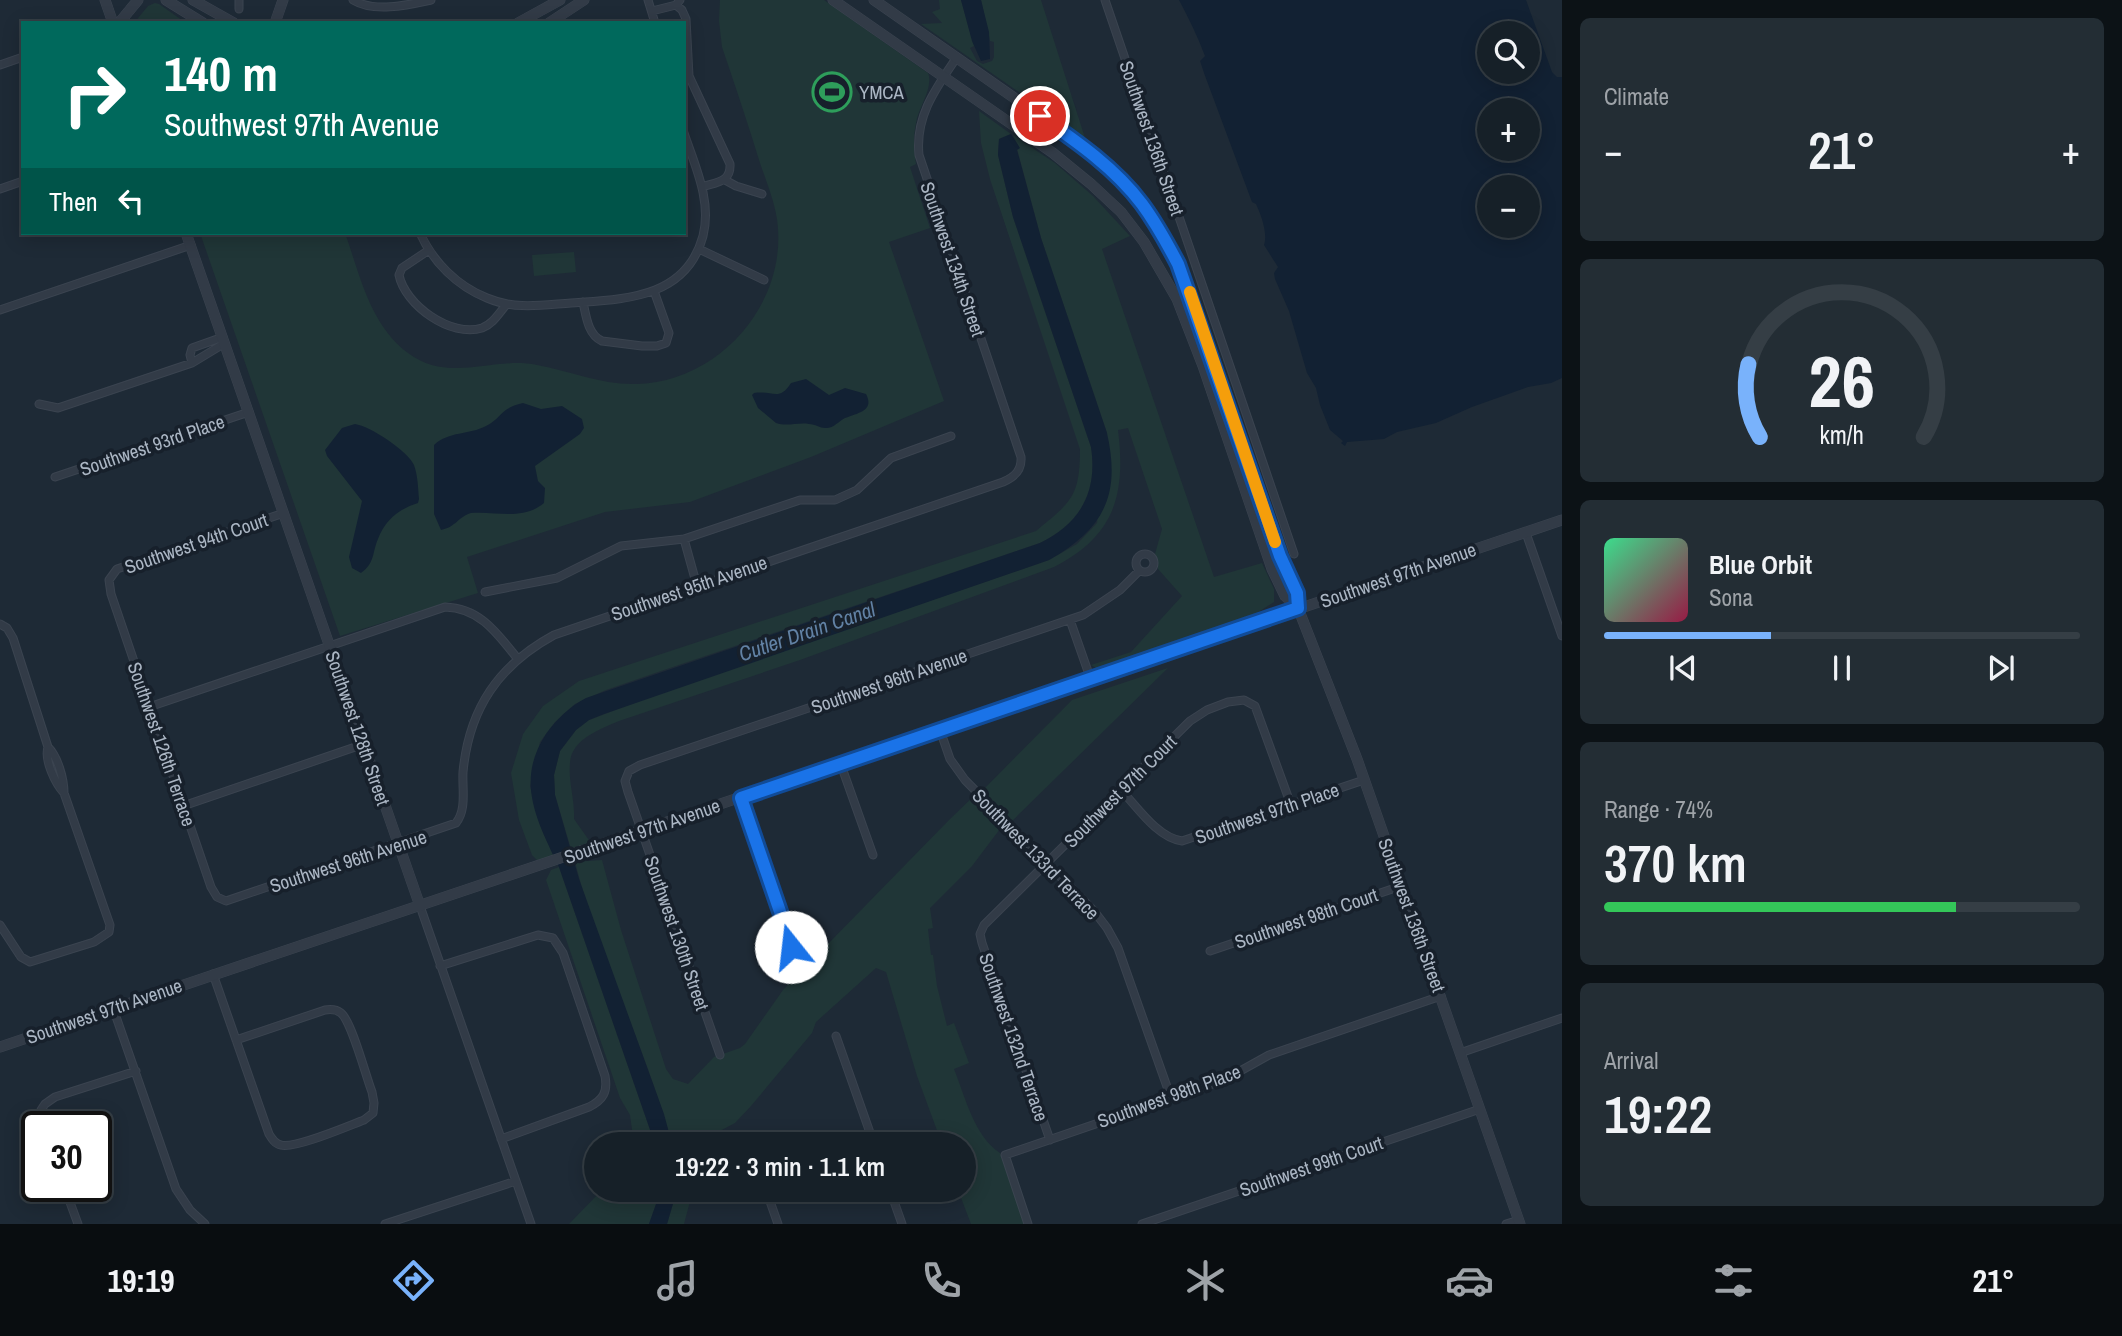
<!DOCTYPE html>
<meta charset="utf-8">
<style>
:root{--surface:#162028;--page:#232d34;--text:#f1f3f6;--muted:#9ea3a8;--line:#353e45;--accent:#79b2fb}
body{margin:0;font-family:"Archivo Narrow",sans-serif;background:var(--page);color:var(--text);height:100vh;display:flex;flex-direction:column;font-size:26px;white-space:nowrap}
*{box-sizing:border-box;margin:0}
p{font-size:23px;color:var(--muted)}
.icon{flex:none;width:38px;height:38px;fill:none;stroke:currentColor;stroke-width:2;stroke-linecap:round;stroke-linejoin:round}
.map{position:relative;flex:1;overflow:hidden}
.drawer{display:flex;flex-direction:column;gap:18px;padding:18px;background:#0c1216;width:560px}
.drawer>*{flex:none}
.banner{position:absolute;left:21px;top:21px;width:665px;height:214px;border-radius:0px;box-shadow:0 4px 18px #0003,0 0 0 2px var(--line);background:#00695c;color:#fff;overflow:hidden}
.fabs{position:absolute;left:1477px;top:21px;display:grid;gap:14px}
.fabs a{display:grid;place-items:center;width:63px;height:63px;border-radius:50%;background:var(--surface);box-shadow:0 4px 18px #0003,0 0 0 2px var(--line);font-size:35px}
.speed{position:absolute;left:21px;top:1111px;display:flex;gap:14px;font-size:35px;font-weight:700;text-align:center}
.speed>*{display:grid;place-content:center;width:91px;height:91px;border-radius:50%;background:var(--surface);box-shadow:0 4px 18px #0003,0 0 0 2px var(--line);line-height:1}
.speed .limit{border:4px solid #111;border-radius:10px;background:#fff;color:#111}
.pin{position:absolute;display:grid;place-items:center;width:60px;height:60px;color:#fff;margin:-30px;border:4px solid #fff;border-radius:50%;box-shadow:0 2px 7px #0007}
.me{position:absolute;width:77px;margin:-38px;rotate:344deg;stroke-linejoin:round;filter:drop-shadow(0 0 5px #0008)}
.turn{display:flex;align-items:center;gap:24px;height:147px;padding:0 28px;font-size:32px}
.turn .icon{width:91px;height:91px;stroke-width:2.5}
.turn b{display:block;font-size:49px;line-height:60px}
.then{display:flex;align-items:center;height:66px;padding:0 28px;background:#0003;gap:14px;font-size:26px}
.big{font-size:52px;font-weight:600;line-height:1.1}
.drawer .widget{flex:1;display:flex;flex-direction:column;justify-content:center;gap:10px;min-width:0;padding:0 24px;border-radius:10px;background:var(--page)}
.drawer .dial{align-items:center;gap:0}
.dial svg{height:182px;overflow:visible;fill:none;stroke:var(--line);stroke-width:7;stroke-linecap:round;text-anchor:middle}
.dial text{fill:var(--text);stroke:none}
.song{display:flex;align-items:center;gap:21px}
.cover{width:84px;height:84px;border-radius:10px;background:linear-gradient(135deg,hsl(150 70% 55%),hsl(340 70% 35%))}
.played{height:7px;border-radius:4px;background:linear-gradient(90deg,var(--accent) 35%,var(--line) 35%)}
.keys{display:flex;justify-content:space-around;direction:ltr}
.heat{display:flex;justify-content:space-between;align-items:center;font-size:38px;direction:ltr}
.charge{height:10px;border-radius:5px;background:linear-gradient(90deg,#34c759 74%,var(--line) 0)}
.trip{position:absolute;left:584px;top:1132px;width:392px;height:70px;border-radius:35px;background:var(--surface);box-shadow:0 4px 18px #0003,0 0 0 2px var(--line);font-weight:600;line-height:70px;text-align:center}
.menu{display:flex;height:112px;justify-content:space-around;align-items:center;background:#090d10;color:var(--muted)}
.menu .icon{width:49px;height:49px}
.menu .current{color:var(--accent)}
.menu b{font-size:32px;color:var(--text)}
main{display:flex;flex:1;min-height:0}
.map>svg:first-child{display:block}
</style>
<main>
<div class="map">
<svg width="1562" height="1224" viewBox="0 0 1562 1224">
<rect width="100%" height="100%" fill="#1e2a36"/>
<!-- green -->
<path fill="#203637" d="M720 0H824L928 73C934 88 918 108 916 123 913 137 914 150 916 164L910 167 930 228 889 242 944 401 811 457 690 502 605 512 467 557 478 593 340 636 200 233H345C360 275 370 325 408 353 449 384 493 356 537 365 570 371 602 385 636 384 720 382 789 302 777 219 774 200 766 181 760 163 748 124 735 85 722 47L719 21Z
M939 0H961L974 46 970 48 977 61 983 64 992 61 994 57V42L990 41 981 0H1041L1085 138 921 24 942 23 932 12 940 9Z
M155 3 159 4 186 23H134L148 6Z
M979 111 1011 134 999 139 998 155 1013 217 1091 447C1098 492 1080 524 1040 543L664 670 606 690 575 704 555 722 540 742 530 786 540 825 553 855 538 861 532 855 519 820 511 773 523 734 543 706 579 681 1036 531C1071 502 1080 497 1080 449L990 179 981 143Z
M1013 135 1055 163 1093 196 1130 236 1102 249 1214 577 1262 563 1274 589V602L1246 620 1105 669H1098L1091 665 1131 652 1182 596 1158 569V560L1155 554 1162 529 1128 428 1118 430C1126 494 1115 536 1054 567L800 660 619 721C601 729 571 739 570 763 568 781 575 800 574 819L591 843 571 849 555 795 554 775 560 751 576 730 589 720 655 695 1049 560 1077 544 1097 523 1107 433 1041 238 1017 149 1019 148Z
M574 252 576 272 534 276 532 255Z
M1168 668 1011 822 981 792 1072 700Z
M975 795 1003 825 972 866 930 908 933 928 928 929 931 955H933L937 986 947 1026 954 1023 969 1063 954 1069C965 1096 974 1136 1000 1153L1025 1224H971L958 1190H964V1144H942L917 1076 886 972 876 968 816 1022 812 1033 751 1106 735 1123 695 1144H672C646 1048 599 958 575 862L602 860 621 930 666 1069 673 1079 688 1084 714 1057 740 1048 745 1044 783 990 949 820Z
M559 867 655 1144H634L630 1115 620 1098 546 880 551 870Z
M602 1190H661L649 1224H569Z
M677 1190H693L684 1224H667Z"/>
<!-- water -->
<path fill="#122133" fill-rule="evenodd" d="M961 0H981L989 32 990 59 981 61 972 41Z
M1179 0H1526L1552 72 1557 77H1562V378L1551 383 1528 387 1472 407 1436 423 1397 432 1384 439 1347 442 1345 446 1341 443 1343 441 1330 430 1320 405 1316 388 1307 373 1289 311 1275 279 1274 273 1278 267 1264 245C1268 233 1261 215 1256 204L1252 202 1204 73 1200 61 1205 56C1198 37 1189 19 1179 0ZM1528 33V72H1489V33ZM1528 110V149H1489V110ZM1528 187V226H1489V187Z
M1011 134 1020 148 1017 150 1041 238 1107 433C1121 495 1104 529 1049 560L604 714 589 720 576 730 560 751 554 775 555 795 579 879 664 1114 672 1144H655L559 867C537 821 515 781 546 734 557 719 569 707 586 698L1040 543C1080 524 1098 492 1091 447L1013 217 998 155 999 139Z
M806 379 829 395 845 388 866 394C875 411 857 413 845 418 839 421 833 429 825 428 820 428 815 424 809 424 798 422 787 427 776 423L758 408 752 395 754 393C773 390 779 402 791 383Z
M523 403 541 409 562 406 582 419 584 428 580 434 535 466 538 481 545 488 544 503C522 521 497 511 471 513 458 517 456 527 441 530L434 514V445C449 431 469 435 486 426 502 418 500 408 523 403Z
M355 424C370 426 408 451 414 465 418 476 418 488 419 499L418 503C399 509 385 520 378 539 372 553 375 563 361 573L352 568 349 557 362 501 327 456 325 450 342 428Z
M661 1190H677L667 1224H649Z"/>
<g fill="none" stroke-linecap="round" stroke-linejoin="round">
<!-- minor casing -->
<g stroke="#3b4450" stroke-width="9">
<path id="minor" d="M239 0V9
M353 0C374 13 408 5 431 0
M648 0 655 23
M1105 0 1294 554
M676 5 682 10 686 19 689 76 730 164C731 182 717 182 702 187
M652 11 676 5 680 0
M0 65 23 57
M725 180 736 186 762 194
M0 189 23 181
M420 233C433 262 457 286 487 298 515 310 542 305 571 303 624 299 686 299 703 236 712 201 695 166 684 133
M699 249 764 280
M429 250 402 268 399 275C405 305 451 338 482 328 493 324 499 313 506 305
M583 302C586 316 588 335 602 341L642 346H657L666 343 669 333 654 291
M0 310 191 245
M192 363 190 355 192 348 223 337
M39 404 58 408 192 363 225 343
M55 477 249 412
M284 513 117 569 109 580 111 594 211 887 217 897 226 901 456 823C467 809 462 789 463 772 469 708 499 665 554 635L1003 482C1015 477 1022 470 1021 457L919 155C915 116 936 88 957 57
M1526 533 1562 636
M684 539 697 586
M1136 563a9 9 0 1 1 18 0a9 9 0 1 1-18 0Z
M485 592 557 578 621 546 684 539 800 500H835L857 490 891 458 951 436
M1070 620 1091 680
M0 624 7 628 13 638 48 747C58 757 64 779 64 793L110 925 109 932 94 942 30 962 21 957 0 925
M149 707 445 607C480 608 497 633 517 658
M940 730 950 759 965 780 1094 911 1107 928 1118 948 1171 1098
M48 747C44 760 55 783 64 793
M841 765 873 855
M1122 791C1138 808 1158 838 1182 841L1364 780
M741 798 785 926 793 935
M183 806 364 744
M420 906 531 1224
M790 942a10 10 0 1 1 20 0a10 10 0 1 1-20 0Z
M1210 951 1401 886
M440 966 538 935 553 938 563 953 605 1076C608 1092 603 1100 589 1107L501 1139
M213 974 269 1134C272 1139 275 1144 281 1145 295 1149 348 1126 364 1120L373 1113 374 1103 372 1092C366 1077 352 1022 341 1013 336 1009 331 1009 325 1010L236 1040
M113 1008 176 1189 190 1210 205 1224
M836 1036 874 1144
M1460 1053 1562 1018
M720 1055 628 792 625 781 629 771 640 765 1083 615 1120 590 1139 571
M43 1127 41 1110 45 1104 55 1097 136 1071
M748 1136 751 1144
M1050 1140 982 943 980 934 984 925 1190 721 1207 710 1228 702 1244 700 1255 706 1291 805
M64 1186 78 1224
M766 1190 778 1224
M890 1190 902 1224
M385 1224 516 1181
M1028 1224 1005 1155 1224 1080 1269 1055 1441 996
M1142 1224 1480 1109
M1506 1224 1519 1220"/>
</g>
<!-- tertiary casing -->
<g stroke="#3b4450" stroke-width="11">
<path id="tertiary" d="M105 0 113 23
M166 0 203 23
M193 0 234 23
M833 0 1053 153 1091 184 1121 212 1144 242 1177 299 1203 366 1272 569 1285 596 1298 608
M874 0 1063 132 1113 172 1141 202 1163 236 1178 264 1280 556 1297 594 1298 608 1357 759 1520 1224
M119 23 138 0
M275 23 283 0
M518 23 560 0
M549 23 584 0
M186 233 420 906
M0 1047 1562 520"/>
</g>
<!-- minor -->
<use href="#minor" stroke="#323b47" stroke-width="7"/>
<!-- tertiary -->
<use href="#tertiary" stroke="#323b47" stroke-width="10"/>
</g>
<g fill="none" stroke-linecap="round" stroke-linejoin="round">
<!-- route casing -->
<g stroke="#114b97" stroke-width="18">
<path id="route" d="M791 947 790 941 793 935 785 926 741 798 1298 608 1297 593 1280 556 1178 264C1167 243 1156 223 1142 204 1115 168 1076 141 1040 116"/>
</g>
<!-- route -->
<use href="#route" stroke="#1a73e8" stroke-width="12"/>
<!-- slow -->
<path stroke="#f59e0b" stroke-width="12" d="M1190 292 1275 542"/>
</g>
<!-- icons -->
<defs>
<g id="stadium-ring" transform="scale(2.0125)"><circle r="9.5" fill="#17202b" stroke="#2e9e5b" stroke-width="1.5"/><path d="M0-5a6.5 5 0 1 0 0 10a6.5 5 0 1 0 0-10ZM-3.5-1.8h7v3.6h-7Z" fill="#2e9e5b"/></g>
</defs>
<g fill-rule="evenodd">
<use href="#stadium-ring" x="832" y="92"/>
</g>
<g text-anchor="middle" stroke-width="7" stroke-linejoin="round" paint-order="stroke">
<!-- poi labels -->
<g font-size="19" fill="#abb6c4" stroke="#17202b" text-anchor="start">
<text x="859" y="99">YMCA</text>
</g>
<!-- street labels -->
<g font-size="19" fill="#abb6c4" stroke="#17202b">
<text transform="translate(1152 138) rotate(71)" y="7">Southwest 136th Street</text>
<text transform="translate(953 259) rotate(71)" y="7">Southwest 134th Street</text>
<text transform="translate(152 445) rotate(-19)" y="7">Southwest 93rd Place</text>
<text transform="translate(196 543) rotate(-19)" y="7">Southwest 94th Court</text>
<text transform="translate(1398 575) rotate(-19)" y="7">Southwest 97th Avenue</text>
<text transform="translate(689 588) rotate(-19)" y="7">Southwest 95th Avenue</text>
<text transform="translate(889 681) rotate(-19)" y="7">Southwest 96th Avenue</text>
<text transform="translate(358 728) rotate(71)" y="7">Southwest 128th Street</text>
<text transform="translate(162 744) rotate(71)" y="7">Southwest 126th Terrace</text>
<text transform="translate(1120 791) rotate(-45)" y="7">Southwest 97th Court</text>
<text transform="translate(1267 813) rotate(-19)" y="7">Southwest 97th Place</text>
<text transform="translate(642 831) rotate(-19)" y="7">Southwest 97th Avenue</text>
<text transform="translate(1036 854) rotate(46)" y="7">Southwest 133rd Terrace</text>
<text transform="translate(348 861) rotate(-18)" y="7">Southwest 96th Avenue</text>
<text transform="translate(1412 915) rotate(70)" y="7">Southwest 136th Street</text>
<text transform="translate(1306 918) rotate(-19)" y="7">Southwest 98th Court</text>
<text transform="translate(677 933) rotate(71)" y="7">Southwest 130th Street</text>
<text transform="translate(104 1011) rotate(-19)" y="7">Southwest 97th Avenue</text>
<text transform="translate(1014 1037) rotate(71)" y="7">Southwest 132nd Terrace</text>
<text transform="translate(1169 1096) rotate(-20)" y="7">Southwest 98th Place</text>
<text transform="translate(1311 1166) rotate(-19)" y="7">Southwest 99th Court</text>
</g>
<!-- water labels -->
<g font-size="21" font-style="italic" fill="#6282a5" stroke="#17202b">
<text transform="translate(807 632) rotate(-19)" y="7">Cutler Drain Canal</text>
</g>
</g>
</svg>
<div class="fabs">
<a><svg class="icon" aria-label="search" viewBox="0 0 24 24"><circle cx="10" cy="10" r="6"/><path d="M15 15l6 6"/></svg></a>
<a>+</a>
<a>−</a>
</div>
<div class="speed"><div class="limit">30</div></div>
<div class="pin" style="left:1040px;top:116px;background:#d93025"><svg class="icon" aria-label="arrive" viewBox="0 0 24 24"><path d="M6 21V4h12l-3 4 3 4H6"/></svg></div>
<svg class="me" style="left:791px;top:947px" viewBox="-20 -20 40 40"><circle r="19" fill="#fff"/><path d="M0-13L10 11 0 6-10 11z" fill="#1a73e8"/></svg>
<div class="trip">19:22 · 3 min · 1.1 km</div>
<div class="banner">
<div class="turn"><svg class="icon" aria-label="right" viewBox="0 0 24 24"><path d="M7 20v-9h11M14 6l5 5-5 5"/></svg><div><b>140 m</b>Southwest 97th Avenue</div></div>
<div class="then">Then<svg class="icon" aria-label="left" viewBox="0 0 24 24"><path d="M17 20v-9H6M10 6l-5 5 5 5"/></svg></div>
</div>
</div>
<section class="drawer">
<div class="widget"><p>Climate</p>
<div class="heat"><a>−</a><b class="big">21°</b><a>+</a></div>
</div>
<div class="widget dial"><svg viewBox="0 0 100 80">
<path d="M14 69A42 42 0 1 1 86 69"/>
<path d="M14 69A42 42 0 0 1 9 37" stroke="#79b2fb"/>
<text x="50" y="56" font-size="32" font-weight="700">26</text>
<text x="50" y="72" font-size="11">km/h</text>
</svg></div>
<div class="widget">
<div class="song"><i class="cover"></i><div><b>Blue Orbit</b><p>Sona</p></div></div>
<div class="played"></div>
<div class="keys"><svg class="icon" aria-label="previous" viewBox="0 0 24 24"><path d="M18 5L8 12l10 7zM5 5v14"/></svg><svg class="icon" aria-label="pause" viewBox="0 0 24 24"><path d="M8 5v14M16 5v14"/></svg><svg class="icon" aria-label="next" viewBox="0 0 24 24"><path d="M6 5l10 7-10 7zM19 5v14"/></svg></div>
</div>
<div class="widget"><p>Range · 74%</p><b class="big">370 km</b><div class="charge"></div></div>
<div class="widget"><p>Arrival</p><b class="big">19:22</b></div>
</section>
</main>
<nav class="menu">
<b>19:19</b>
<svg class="icon current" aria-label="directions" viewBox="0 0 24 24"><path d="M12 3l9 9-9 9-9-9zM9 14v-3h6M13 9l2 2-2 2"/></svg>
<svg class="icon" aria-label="music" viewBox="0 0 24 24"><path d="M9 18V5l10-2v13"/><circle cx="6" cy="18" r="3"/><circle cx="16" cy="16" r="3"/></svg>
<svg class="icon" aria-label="phone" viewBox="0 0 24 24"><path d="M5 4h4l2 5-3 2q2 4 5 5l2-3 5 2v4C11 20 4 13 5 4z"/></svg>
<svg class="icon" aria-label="climate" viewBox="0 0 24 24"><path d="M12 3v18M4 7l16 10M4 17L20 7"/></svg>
<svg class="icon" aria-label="car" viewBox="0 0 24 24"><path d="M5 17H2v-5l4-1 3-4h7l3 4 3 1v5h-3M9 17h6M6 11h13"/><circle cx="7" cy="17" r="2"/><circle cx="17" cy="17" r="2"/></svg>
<svg class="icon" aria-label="filters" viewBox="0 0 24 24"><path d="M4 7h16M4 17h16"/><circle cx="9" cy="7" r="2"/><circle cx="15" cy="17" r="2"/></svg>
<b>21°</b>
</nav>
